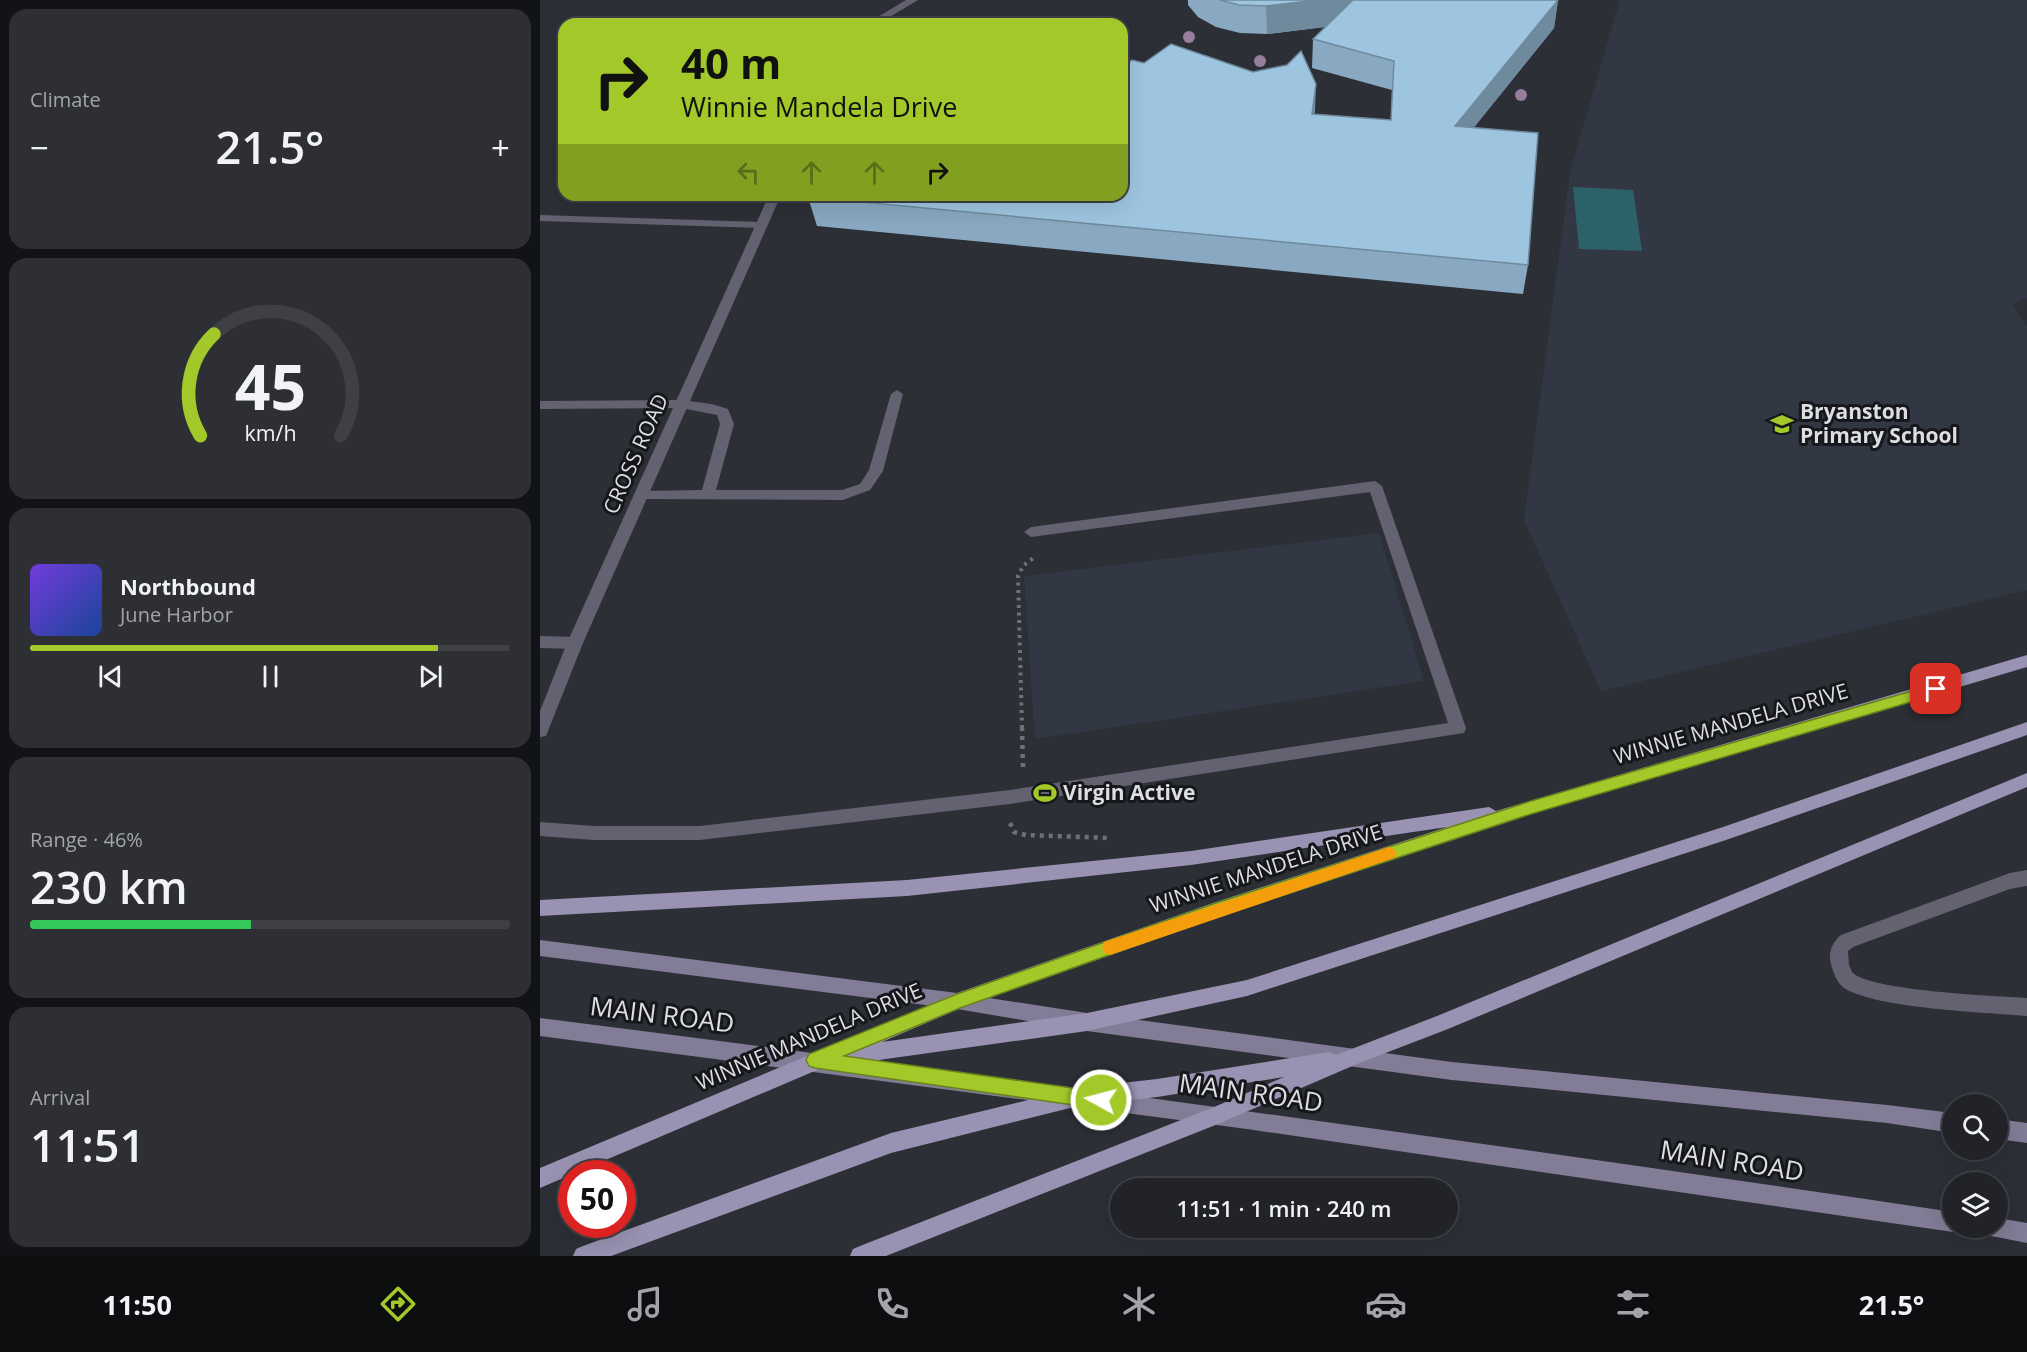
<!DOCTYPE html>
<meta charset="utf-8">
<style>
:root{--surface:#212328;--page:#2d2f34;--text:#f1f3f6;--muted:#a2a4a8;--line:#3e4045;--accent:#a2c929}
body{margin:0;font-family:"Open Sans",sans-serif;background:var(--page);color:var(--text);height:100vh;display:flex;flex-direction:column;font-size:22px;white-space:nowrap}
*{box-sizing:border-box;margin:0}
p{font-size:20px;color:var(--muted)}
.icon{flex:none;width:33px;height:33px;fill:none;stroke:currentColor;stroke-width:2;stroke-linecap:round;stroke-linejoin:round}
.map{position:relative;flex:1;overflow:hidden}
.panel{display:flex;flex-direction:column;gap:9px;padding:9px;background:#121316;width:540px}
.panel>*{flex:none}
.guide{position:absolute;left:18px;top:18px;width:570px;height:183px;border-radius:18px;box-shadow:0 6px 24px #0002,0 0 0 2px var(--line);background:#a2c929;color:#111;overflow:hidden}
.buttons{position:absolute;left:1402px;top:1094px;display:grid;gap:12px}
.buttons a{display:grid;place-items:center;width:66px;height:66px;border-radius:50%;background:var(--surface);box-shadow:0 6px 24px #0002,0 0 0 2px var(--line);font-size:30px}
.speed{position:absolute;left:18px;top:1160px;display:flex;gap:12px;font-size:30px;font-weight:700;text-align:center}
.speed>*{display:grid;place-content:center;width:78px;height:78px;border-radius:50%;background:var(--surface);box-shadow:0 6px 24px #0002,0 0 0 2px var(--line);line-height:1}
.speed .limit{border:9px solid #d22;background:#fff;color:#111}
.pin{position:absolute;display:grid;place-items:center;width:51px;height:51px;color:#fff;margin:-26px;border-radius:12px;box-shadow:0 3px 9px #0006}
.me{position:absolute;width:66px;margin:-33px;rotate:277deg;stroke-linejoin:round;filter:drop-shadow(0 0 4px #0008)}
.turn{display:flex;align-items:center;gap:21px;height:126px;padding:0 24px;font-size:27px}
.turn .icon{width:78px;height:78px;stroke-width:2.5}
.turn b{display:block;font-size:42px;line-height:51px}
.lanes{display:flex;align-items:center;height:57px;padding:0 24px;background:#0003;justify-content:center;gap:30px;direction:ltr}
.lanes .off{opacity:.35}
.big{font-size:45px;font-weight:600;line-height:1.1}
.panel .widget{flex:1;display:flex;flex-direction:column;justify-content:center;gap:9px;min-width:0;padding:0 21px;border-radius:18px;background:var(--page)}
.panel .dial{align-items:center;gap:0}
.dial svg{height:156px;overflow:visible;fill:none;stroke:var(--line);stroke-width:7;stroke-linecap:round;text-anchor:middle}
.dial text{fill:var(--text);stroke:none}
.song{display:flex;align-items:center;gap:18px}
.cover{width:72px;height:72px;border-radius:9px;background:linear-gradient(135deg,hsl(260 70% 55%),hsl(220 70% 35%))}
.played{height:6px;border-radius:3px;background:linear-gradient(90deg,var(--accent) 85%,var(--line) 85%)}
.keys{display:flex;justify-content:space-around;direction:ltr}
.heat{display:flex;justify-content:space-between;align-items:center;font-size:33px;direction:ltr}
.charge{height:9px;border-radius:4px;background:linear-gradient(90deg,#34c759 46%,var(--line) 0)}
.trip{position:absolute;left:570px;top:1178px;width:348px;height:60px;border-radius:30px;background:var(--surface);box-shadow:0 6px 24px #0002,0 0 0 2px var(--line);font-weight:600;line-height:60px;text-align:center}
.menu{display:flex;height:96px;justify-content:space-around;align-items:center;background:#0d0e10;color:var(--muted)}
.menu .icon{width:42px;height:42px}
.menu .current{color:var(--accent)}
.menu b{font-size:27px;color:var(--text)}
main{display:flex;flex:1;min-height:0}
.map>svg:first-child{display:block}
</style>
<main>
<section class="panel">
<div class="widget"><p>Climate</p>
<div class="heat"><a>−</a><b class="big">21.5°</b><a>+</a></div>
</div>
<div class="widget dial"><svg viewBox="0 0 100 80">
<path d="M14 69A42 42 0 1 1 86 69"/>
<path d="M14 69A42 42 0 0 1 21 17" stroke="#a2c929"/>
<text x="50" y="56" font-size="32" font-weight="700">45</text>
<text x="50" y="72" font-size="11">km/h</text>
</svg></div>
<div class="widget">
<div class="song"><i class="cover"></i><div><b>Northbound</b><p>June Harbor</p></div></div>
<div class="played"></div>
<div class="keys"><svg class="icon" aria-label="previous" viewBox="0 0 24 24"><path d="M18 5L8 12l10 7zM5 5v14"/></svg><svg class="icon" aria-label="pause" viewBox="0 0 24 24"><path d="M8 5v14M16 5v14"/></svg><svg class="icon" aria-label="next" viewBox="0 0 24 24"><path d="M6 5l10 7-10 7zM19 5v14"/></svg></div>
</div>
<div class="widget"><p>Range · 46%</p><b class="big">230 km</b><div class="charge"></div></div>
<div class="widget"><p>Arrival</p><b class="big">11:51</b></div>
</section>
<div class="map">
<svg width="1487" height="1256" viewBox="0 0 1487 1256">
<rect width="100%" height="100%" fill="#2c2f36"/>
<!-- built -->
<path fill="#323744" d="M1080 0H1487V298L1472 304 1487 327V590L1061 691 984 520 1030 172Z
M839 533 884 681 495 739 484 576Z"/>
<!-- water -->
<path fill="#2d6169" d="M1033 187 1093 190 1102 251 1039 249Z"/>
<g fill="none" stroke-linecap="round" stroke-linejoin="round">
<!-- path-far1 -->
<path stroke="#6e7077" stroke-width="4" stroke-dasharray="3 4.5" stroke-linecap="butt" d="M482 728 478 576 483 566 496 556"/>
<!-- path -->
<path stroke="#6e7077" stroke-width="4.5" stroke-dasharray="4 5" stroke-linecap="butt" d="M482 727 483 769
M470 823 474 832 486 835 570 838"/>
<!-- service -->
<path fill="#646171" fill-rule="evenodd" d="M0 215 222 222 228 225 222 228 0 221Z
M357 390 363 394 343 471 330 490 303 500 96 499 94 496 101 491 162 490 180 424 177 415 141 408 0 409V401L141 400 172 404 188 409 194 424 176 490H302L320 484 329 470 351 394Z
M835 481 842 486 926 728 924 733 470 804 160 840H54L0 836V822L54 826H160L470 790 908 723 830 492 491 537 484 532 491 527Z
M0 636 35 637 40 639 43 643 40 647 35 649 0 648Z
M1487 870V886L1470 889 1313 947 1308 951 1309 965 1312 972C1329 991 1456 996 1487 998V1016C1444 1012 1338 1009 1304 988 1297 983 1293 972 1291 964 1288 952 1292 943 1301 935L1470 873Z"/>
<!-- minor -->
<path fill="#646171" fill-rule="evenodd" d="M366 0H378L338 24H326Z
M229 195H241L43 643 8 731 6 736 0 737V711L27 643Z"/>
<!-- secondary -->
<path fill="#827c96" fill-rule="evenodd" d="M0 940 417 993 547 1013 912 1062 1347 1105 1413 1113V1133L1347 1123 912 1080 547 1031 417 1009 0 956Z
M0 1018C472 1078 943 1142 1413 1212V1227H1421L1413 1232 707 1129 0 1036Z
M1458 1119 1487 1123V1143L1458 1139Z
M1458 1218 1487 1223V1243L1441 1234 1438 1227H1458Z"/>
<!-- primary -->
<path fill="#9992b2" fill-rule="evenodd" d="M1487 655V667L991 814 673 919 421 1008 342 1042 547 1013 707 980 1183 827 1487 722V735L1183 841 707 996 547 1031 296 1066 291 1064 0 1188V1168L417 993 673 903 907 827 651 865 367 896 0 916V900L367 880 651 851 949 807 956 811Z
M1487 773V787L908 1029 817 1064 678 1124 346 1256H310L313 1249 320 1246 674 1107 744 1077 617 1097 538 1106 351 1153 71 1256H33L36 1249 43 1246 351 1133 538 1088 617 1079 789 1052 796 1055 897 1016Z"/>
</g>
<!-- trees -->
<g fill="#977e9d">
<circle cx="649" cy="37" r="6"/>
<circle cx="720" cy="61" r="6"/>
<circle cx="981" cy="95" r="6"/>
</g>
<!-- wall -->
<path fill="#88a9c1" d="M648 0H1018L1014 28 934 127 988 265 983 294 277 226 268 197 775 114 851 120 852 90 772 68 773 39 785 27 727 34 700 33 676 27 658 17 648 5Z"/>
<!-- shaded-wall -->
<path fill="#6f8a9d" d="M778 0H817L816 23 727 34 726 6Z
M1018 0 1014 28 912 155 915 126Z
M776 84 775 112 771 143 772 114Z"/>
<!-- building -->
<path fill="#9ec5e0" stroke="#6f8a9d" stroke-width="1.5" d="M680 0H778L726 6 699 5Z
M813 0H1018L915 126 998 133 988 265 268 197 270 195H582V68L592 60 604 63 631 44 713 72 747 65 761 51 776 84 772 114 851 120 854 61 773 39Z"/>
<!-- route -->
<path fill="#a2c929" stroke="#69831b" stroke-width="1.5" d="M1396 684 1401 685 1403 689 1401 693 991 814 673 918 420 1008 304 1056 561 1092 567 1094 570 1100 567 1106 561 1109 275 1068 269 1066 266 1060 269 1054 417 994 673 904 991 801Z"/>
<!-- slow -->
<path fill="#f59e0b" d="M849 847 854 849 857 854 854 858 570 955 564 953 562 947 564 942Z"/>
<!-- icons -->
<defs>
<g id="school-bare" transform="scale(1.8)"><path d="M0-5L7-2L0 1L-7-2ZM-4 1L0 2.5L4 1V4Q0 6-4 4Z" fill="#a2c929" stroke="#16171a" stroke-width="2.5" paint-order="stroke"/></g>
<g id="stadium-bare" transform="scale(1.8)"><path d="M0-5a6.5 5 0 1 0 0 10a6.5 5 0 1 0 0-10ZM-3.5-1.8h7v3.6h-7Z" fill="#a2c929" stroke="#16171a" stroke-width="2.5" paint-order="stroke"/></g>
</defs>
<g fill-rule="evenodd">
<use href="#school-bare" x="1242" y="424"/>
<use href="#stadium-bare" x="505" y="793"/>
</g>
<g text-anchor="middle" stroke-width="6" stroke-linejoin="round" paint-order="stroke">
<!-- poi labels -->
<g font-size="21" font-weight="bold" fill="#dcdee3" stroke="#16171a" text-anchor="start">
<text x="1260" y="419">Bryanston<tspan x="1260" dy="24">Primary School</tspan></text>
<text x="523" y="800">Virgin Active</text>
</g>
<!-- street labels -->
<g font-size="21" fill="#dcdee3" stroke="#16171a">
<text transform="translate(96 454) rotate(-66)" y="7">CROSS ROAD</text>
<text transform="translate(1191 724) rotate(-16)" y="7">WINNIE MANDELA DRIVE</text>
<text transform="translate(726 869) rotate(-18)" y="7">WINNIE MANDELA DRIVE</text>
<text transform="translate(269 1037) rotate(-23)" y="7">WINNIE MANDELA DRIVE</text>
</g>
<!-- near-street labels -->
<g font-size="26" fill="#dcdee3" stroke="#16171a">
<text transform="translate(122 1015) rotate(7)" y="9">MAIN ROAD</text>
<text transform="translate(711 1093) rotate(8)" y="9">MAIN ROAD</text>
<text transform="translate(1192 1161) rotate(9)" y="9">MAIN ROAD</text>
</g>
</g>
</svg>
<div class="buttons">
<a><svg class="icon" aria-label="search" viewBox="0 0 24 24"><circle cx="10" cy="10" r="6"/><path d="M15 15l6 6"/></svg></a>
<a><svg class="icon" aria-label="layers" viewBox="0 0 24 24"><path d="M12 4l9 5-9 5-9-5zM3 14l9 5 9-5"/></svg></a>
</div>
<div class="speed"><div class="limit">50</div></div>
<div class="pin" style="left:1396px;top:689px;background:#d93025"><svg class="icon" aria-label="arrive" viewBox="0 0 24 24"><path d="M6 21V4h12l-3 4 3 4H6"/></svg></div>
<svg class="me" style="left:561px;top:1100px" viewBox="-20 -20 40 40"><circle r="17" fill="#a2c929" stroke="#fff" stroke-width="3"/><path d="M0-11L8 9 0 5-8 9z" fill="#fff"/></svg>
<div class="trip">11:51 · 1 min · 240 m</div>
<div class="guide">
<div class="turn"><svg class="icon" aria-label="right" viewBox="0 0 24 24"><path d="M7 20v-9h11M14 6l5 5-5 5"/></svg><div><b>40 m</b>Winnie Mandela Drive</div></div>
<div class="lanes"><svg class="icon off" aria-label="left" viewBox="0 0 24 24"><path d="M17 20v-9H6M10 6l-5 5 5 5"/></svg><svg class="icon off" aria-label="ahead" viewBox="0 0 24 24"><path d="M12 20V5M6 11l6-6 6 6"/></svg><svg class="icon off" aria-label="ahead" viewBox="0 0 24 24"><path d="M12 20V5M6 11l6-6 6 6"/></svg><svg class="icon" aria-label="right" viewBox="0 0 24 24"><path d="M7 20v-9h11M14 6l5 5-5 5"/></svg></div>
</div>
</div>
</main>
<nav class="menu">
<b>11:50</b>
<svg class="icon current" aria-label="directions" viewBox="0 0 24 24"><path d="M12 3l9 9-9 9-9-9zM9 14v-3h6M13 9l2 2-2 2"/></svg>
<svg class="icon" aria-label="music" viewBox="0 0 24 24"><path d="M9 18V5l10-2v13"/><circle cx="6" cy="18" r="3"/><circle cx="16" cy="16" r="3"/></svg>
<svg class="icon" aria-label="phone" viewBox="0 0 24 24"><path d="M5 4h4l2 5-3 2q2 4 5 5l2-3 5 2v4C11 20 4 13 5 4z"/></svg>
<svg class="icon" aria-label="climate" viewBox="0 0 24 24"><path d="M12 3v18M4 7l16 10M4 17L20 7"/></svg>
<svg class="icon" aria-label="car" viewBox="0 0 24 24"><path d="M5 17H2v-5l4-1 3-4h7l3 4 3 1v5h-3M9 17h6M6 11h13"/><circle cx="7" cy="17" r="2"/><circle cx="17" cy="17" r="2"/></svg>
<svg class="icon" aria-label="filters" viewBox="0 0 24 24"><path d="M4 7h16M4 17h16"/><circle cx="9" cy="7" r="2"/><circle cx="15" cy="17" r="2"/></svg>
<b>21.5°</b>
</nav>
